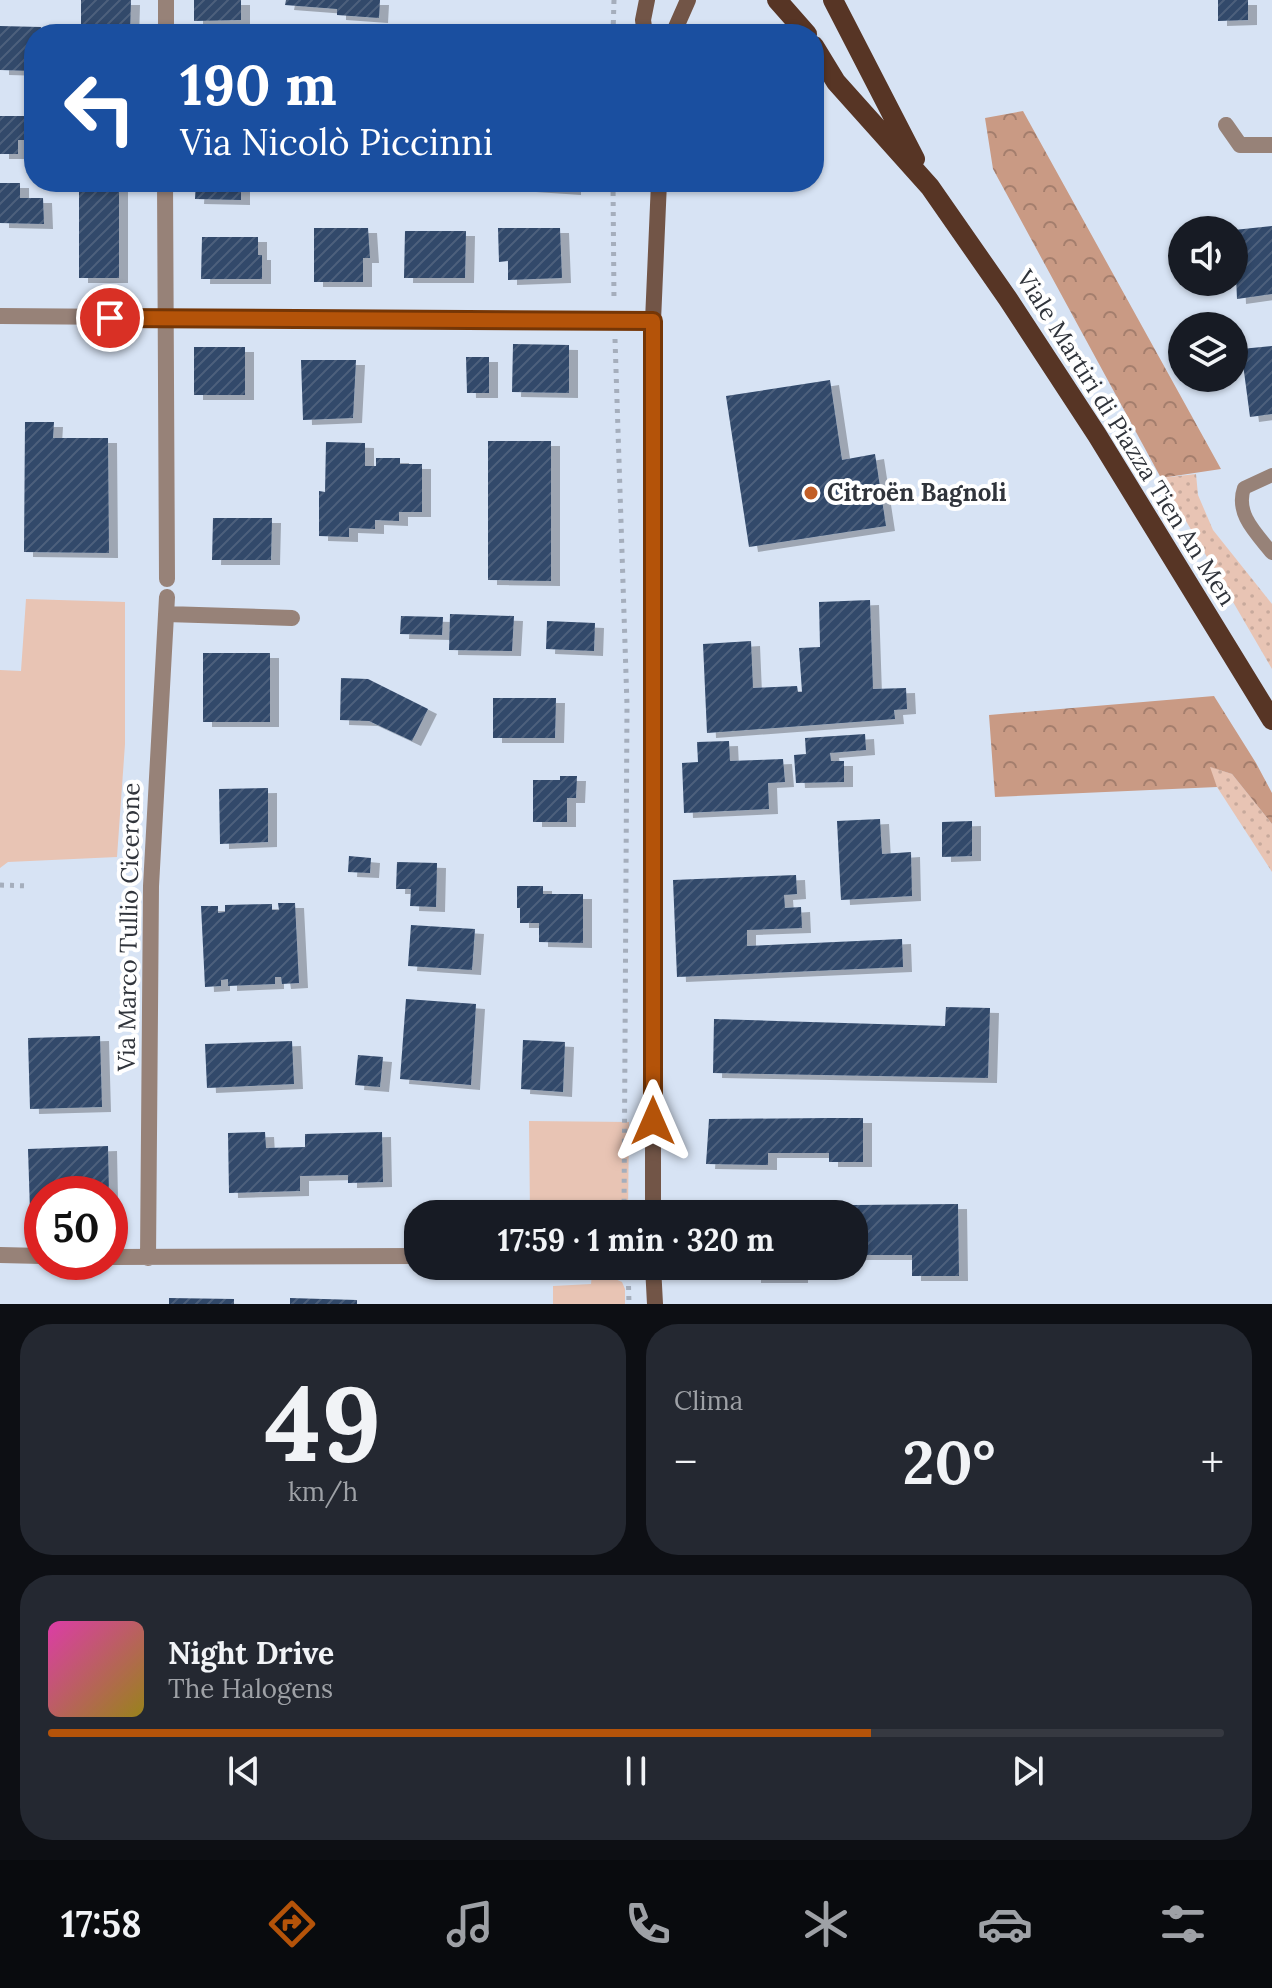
<!DOCTYPE html>
<html lang="it">
<meta charset="utf-8">
<style>
:root{--surface:#171b24;--page:#242831;--text:#f1f3f6;--muted:#9ea1a6;--line:#363941;--accent:#b45309}
body{margin:0;font-family:Lora,serif;background:var(--page);color:var(--text);height:100vh;display:flex;flex-direction:column;font-size:30px;white-space:nowrap}
*{box-sizing:border-box;margin:0}
p{font-size:26px;color:var(--muted)}
.icon{flex:none;width:44px;height:44px;fill:none;stroke:currentColor;stroke-width:2;stroke-linecap:round;stroke-linejoin:round}
.map{position:relative;height:1304px;overflow:hidden}
.sheet{display:flex;flex-direction:column;gap:20px;padding:20px;background:#0d0f14;flex:1}
.sheet>*{flex:none}
.top-card{position:absolute;left:24px;top:24px;width:800px;height:168px;border-radius:32px;box-shadow:0 2px 6px #0004;background:#1a4fa0;color:#fff;overflow:hidden}
.tools{position:absolute;left:1168px;top:216px;display:grid;gap:16px}
.tools a{display:grid;place-items:center;width:80px;height:80px;border-radius:50%;background:var(--surface);box-shadow:0 2px 6px #0004;font-size:40px}
.speed{position:absolute;left:24px;top:1176px;display:flex;gap:16px;font-size:40px;font-weight:700;text-align:center}
.speed>*{display:grid;place-content:center;width:104px;height:104px;border-radius:50%;background:var(--surface);box-shadow:0 2px 6px #0004;line-height:1}
.speed .limit{border:12px solid #d22;background:#fff;color:#111}
.pin{position:absolute;display:grid;place-items:center;width:68px;height:68px;color:#fff;margin:-34px;border:4px solid #fff;border-radius:50%;box-shadow:0 2px 8px #0007}
.me{position:absolute;width:88px;margin:-44px;rotate:0deg;stroke-linejoin:round;filter:drop-shadow(0 0 6px #0008)}
.turn{display:flex;align-items:center;gap:28px;height:168px;padding:0 24px;font-size:36px}
.turn .icon{width:104px;height:104px;stroke-width:2.5}
.turn b{display:block;font-size:56px;line-height:68px}
.big{font-size:60px;font-weight:800;line-height:1.1}
.sheet .widget{flex:1;display:flex;flex-direction:column;justify-content:center;gap:12px;min-width:0;padding:0 28px;border-radius:32px;background:var(--page)}
.sheet .dial{align-items:center;gap:0}
.dial b{font-size:104px;line-height:1}
.song{display:flex;align-items:center;gap:24px}
.cover{width:96px;height:96px;border-radius:12px;background:linear-gradient(135deg,hsl(320 70% 55%),hsl(50 70% 35%))}
.played{height:8px;border-radius:4px;background:linear-gradient(90deg,var(--accent) 70%,var(--line) 70%)}
.keys{display:flex;justify-content:space-around;direction:ltr}
.heat{display:flex;justify-content:space-between;align-items:center;font-size:44px;direction:ltr}
.sheet .tiles{flex:1;display:grid;gap:20px;grid-template-columns:1fr 1fr}
.widget:last-child{grid-column:span 2}
.trip{position:absolute;left:404px;top:1200px;width:464px;height:80px;border-radius:32px;background:var(--surface);box-shadow:0 2px 6px #0004;font-weight:800;line-height:80px;text-align:center}
.tab-bar{display:flex;height:128px;justify-content:space-around;align-items:center;background:#090b0e;color:var(--muted)}
.tab-bar .icon{width:56px;height:56px}
.tab-bar .on{color:var(--accent)}
.tab-bar b{font-size:36px;color:var(--text)}
.map>svg:first-child{display:block}
</style>
<div class="map">
<svg width="1272" height="1304" viewBox="0 0 1272 1304">
<defs>
<pattern id="grass-dots" width="8" height="8" patternUnits="userSpaceOnUse" patternTransform="scale(2)"><rect width="8" height="8" fill="#e8c4b4"/><path d="M2 2h.1M6 6h.1" fill="none" stroke="#c7a99c" stroke-width="1.8" stroke-linecap="round"/></pattern>
<pattern id="forest-crowns" width="20" height="18" patternUnits="userSpaceOnUse" patternTransform="scale(2)"><rect width="20" height="18" fill="#c99a84"/><path d="M2 6a3 3 0 1 1 6 0M12 15a3 3 0 1 1 6 0" fill="none" stroke="#a47e6d"/></pattern>
<pattern id="building-hatch" width="6" height="6" patternUnits="userSpaceOnUse" patternTransform="scale(2)"><rect width="6" height="6" fill="#30486a"/><path d="M-1 1l2-2M0 6l6-6M5 7l2-2" fill="none" stroke="#4d607c"/></pattern>
<filter id="shadow"><feDropShadow dx="9" dy="5" stdDeviation="0" flood-color="#0004"/></filter>
</defs>
<rect width="100%" height="100%" fill="#d7e3f4"/>
<!-- grass -->
<path fill="url(#grass-dots)" d="M1196 474 1198 495 1213 530 1272 604V669L1161 478Z
M1208 766 1232 774 1272 824V872L1217 787Z"/>
<!-- forest -->
<path fill="url(#forest-crowns)" d="M1023 111 1221 469 1161 478 993 169 985 118Z
M1214 696 1256 763 1272 793V824L1232 774 1210 767 1217 787 995 797 989 715Z"/>
<!-- green -->
<path fill="#e8c4b4" d="M26 599 125 602V744L117 857 8 862 0 868V670L21 671Z
M529 1121 629 1122 628 1214H530Z
M592 1274H604L622 1282 625 1289V1304H553V1286L591 1284Z"/>
<!-- building -->
<path fill="url(#building-hatch)" filter="url(#shadow)" d="M81 0H131L130 33H81Z
M194 0H241V20L194 21Z
M286 0H380L379 18 337 15V9L285 5Z
M1218 0H1248V20L1218 21Z
M0 26 41 27 40 34H34V71L0 70Z
M30 99H34V140H18V154H0V116H30Z
M79 182H119V278H79Z
M196 182H241V200L195 199Z
M527 182H572V190L527 187Z
M0 183H20V198H43L44 224 0 223Z
M1272 226V294L1237 299 1234 230Z
M314 228H368L370 258H363V282H314Z
M498 228H560L562 278 508 280V261L499 262Z
M405 231H466L465 278H404Z
M202 237H258V255H262V279H201Z
M513 344 569 345V393L512 392Z
M1272 346V414L1250 417 1241 349Z
M194 347H245V395H194Z
M466 357H489V393H467Z
M301 360H356L353 418 303 420Z
M830 380 842 460 875 454 886 526 749 547 726 396Z
M25 422H54L53 438H108L109 553 24 552Z
M488 441H551V581L488 580Z
M326 442 365 443V466H376V458H400V464H422V512H399V521L375 520V529L349 528V537L319 536V491L325 492Z
M213 518H272L271 560H212Z
M870 600 873 689 906 688 907 709 894 710 895 719 707 733 703 644 751 641 753 688 797 686 798 692H802L799 648 820 647 819 602Z
M450 614 514 616 512 651 449 650Z
M401 616 443 617 442 635 400 634Z
M547 621 595 623 594 651 546 649Z
M203 653H270V722H203Z
M341 678 368 679 428 709 412 741 369 721 340 720Z
M493 698H556L555 738H493Z
M865 734 866 750 830 753 831 761H844V782L796 783 794 755 806 754 805 738Z
M729 741 730 761 783 759 785 782 768 783 769 809 684 813 682 763 698 762 697 742Z
M560 776H577L576 798H567V822H533V780H560Z
M268 788V842L220 844 219 789Z
M880 819 882 854 911 852 912 896 841 900 837 821Z
M972 821V856L942 857V822Z
M349 856 371 858 370 873 348 872Z
M397 862 437 863 436 907 410 906 411 889H396Z
M796 875 797 894 784 895 785 908 801 907 802 928 747 930V946L902 939 903 967 677 977 673 880Z
M517 886H543V894H583V943L539 942V923H520V908H517Z
M278 903H295L299 983 282 984 281 977H275V984L228 986V979L221 980V986L205 987 201 906H218V913L225 912V905L272 904V910H279Z
M411 925 475 929 472 970 408 966Z
M406 999 476 1004 471 1085 400 1079Z
M946 1007 990 1008 988 1078 713 1073 714 1019 945 1026Z
M100 1036 102 1107 30 1109 28 1038Z
M523 1040 565 1042 563 1092 521 1089Z
M292 1041 294 1084 207 1088 205 1044Z
M358 1055 383 1057 380 1087 355 1085Z
M829 1118H863V1162H829V1153H768V1165L706 1164 709 1119Z
M265 1132 266 1148 305 1147V1134L382 1132 383 1182 348 1183V1175L300 1176V1191L229 1193 228 1133Z
M108 1146 109 1194H42V1210L30 1211 28 1149Z
M958 1204 959 1276H912V1255H854V1214H752V1206Z
M752 1266H799V1278H752Z
M169 1298 234 1299V1304H169Z
M290 1298 357 1300V1304H290Z"/>
<g fill="none" stroke-linecap="round" stroke-linejoin="round">
<!-- path -->
<path stroke="#a5aebc" stroke-width="5" stroke-dasharray="4 6" stroke-linecap="butt" d="M613 34 614 0
M613 182 614 301
M615 339 627 705 624 1214
M0 885 29 886
M628 1266 629 1304"/>
<!-- service -->
<path stroke="#978278" stroke-width="14" d="M1272 475 1244 488C1235 514 1256 533 1272 553"/>
<!-- minor -->
<path stroke="#978278" stroke-width="16" d="M166 34V0
M1226 125 1240 145H1272
M165 182 167 579
M0 316 653 321
M166 614 292 618
M0 1255 42 1256
M110 1257 418 1256
M148 1258 151 886 167 597"/>
<!-- secondary -->
<path stroke="#725547" stroke-width="16" d="M645 34 643 20 647 0
M673 34 688 0
M653 1214V321L659 182
M653 1266 655 1304"/>
<!-- primary -->
<path stroke="#573525" stroke-width="20" d="M777 0 807 34
M833 0 915 159
M814 46 836 82 930 187 1008 299 1097 435 1272 720"/>
</g>
<g fill="none" stroke-linecap="round" stroke-linejoin="round">
<!-- route casing -->
<g stroke="#753606" stroke-width="20">
<path id="route" d="M110 318 653 321V1121"/>
</g>
<!-- route -->
<use href="#route" stroke="#b45309" stroke-width="14"/>
</g>
<!-- markers -->
<circle fill="#c25e26" stroke="#fff" stroke-width="3" cx="811" cy="493" r="8"/>
<g text-anchor="middle" stroke-width="8" stroke-linejoin="round" paint-order="stroke">
<!-- street labels -->
<g font-size="24" fill="#30343b" stroke="#fff">
<text transform="translate(1126 438) rotate(58)" y="8">Viale Martiri di Piazza Tien An Men</text>
<text transform="translate(129 927) rotate(-89)" y="8">Via Marco Tullio Cicerone</text>
</g>
<!-- poi labels -->
<g font-size="24" font-weight="bold" fill="#30343b" stroke="#fff" text-anchor="start">
<text x="827" y="501">Citroën Bagnoli</text>
</g>
</g>
</svg>
<div class="tools">
<a><svg class="icon" aria-label="sound" viewBox="0 0 24 24"><path d="M4 9h4l5-4v14l-5-4H4zM17 9q2 3 0 6"/></svg></a>
<a><svg class="icon" aria-label="layers" viewBox="0 0 24 24"><path d="M12 4l9 5-9 5-9-5zM3 14l9 5 9-5"/></svg></a>
</div>
<div class="speed"><div class="limit">50</div></div>
<div class="pin" style="left:110px;top:318px;background:#d93025"><svg class="icon" aria-label="arrive" viewBox="0 0 24 24"><path d="M6 21V4h12l-3 4 3 4H6"/></svg></div>
<svg class="me" style="left:653px;top:1121px" viewBox="-20 -20 40 40"><path d="M0-17L14 15 0 8-14 15z" fill="#b45309" stroke="#fff" stroke-width="4"/></svg>
<div class="trip">17:59 · 1 min · 320 m</div>
<div class="top-card">
<div class="turn"><svg class="icon" aria-label="left" viewBox="0 0 24 24"><path d="M17 20v-9H6M10 6l-5 5 5 5"/></svg><div><b>190 m</b>Via Nicolò Piccinni</div></div>
</div>
</div>
<section class="sheet">
<div class="tiles">
<div class="widget dial"><b>49</b><p>km/h</p></div>
<div class="widget"><p>Clima</p>
<div class="heat"><a>−</a><b class="big">20°</b><a>+</a></div>
</div>
<div class="widget">
<div class="song"><i class="cover"></i><div><b>Night Drive</b><p>The Halogens</p></div></div>
<div class="played"></div>
<div class="keys"><svg class="icon" aria-label="previous" viewBox="0 0 24 24"><path d="M18 5L8 12l10 7zM5 5v14"/></svg><svg class="icon" aria-label="pause" viewBox="0 0 24 24"><path d="M8 5v14M16 5v14"/></svg><svg class="icon" aria-label="next" viewBox="0 0 24 24"><path d="M6 5l10 7-10 7zM19 5v14"/></svg></div>
</div>
</div>
</section>
<nav class="tab-bar">
<b>17:58</b>
<svg class="icon on" aria-label="directions" viewBox="0 0 24 24"><path d="M12 3l9 9-9 9-9-9zM9 14v-3h6M13 9l2 2-2 2"/></svg>
<svg class="icon" aria-label="music" viewBox="0 0 24 24"><path d="M9 18V5l10-2v13"/><circle cx="6" cy="18" r="3"/><circle cx="16" cy="16" r="3"/></svg>
<svg class="icon" aria-label="phone" viewBox="0 0 24 24"><path d="M5 4h4l2 5-3 2q2 4 5 5l2-3 5 2v4C11 20 4 13 5 4z"/></svg>
<svg class="icon" aria-label="climate" viewBox="0 0 24 24"><path d="M12 3v18M4 7l16 10M4 17L20 7"/></svg>
<svg class="icon" aria-label="car" viewBox="0 0 24 24"><path d="M5 17H2v-5l4-1 3-4h7l3 4 3 1v5h-3M9 17h6M6 11h13"/><circle cx="7" cy="17" r="2"/><circle cx="17" cy="17" r="2"/></svg>
<svg class="icon" aria-label="filters" viewBox="0 0 24 24"><path d="M4 7h16M4 17h16"/><circle cx="9" cy="7" r="2"/><circle cx="15" cy="17" r="2"/></svg>
</nav>
